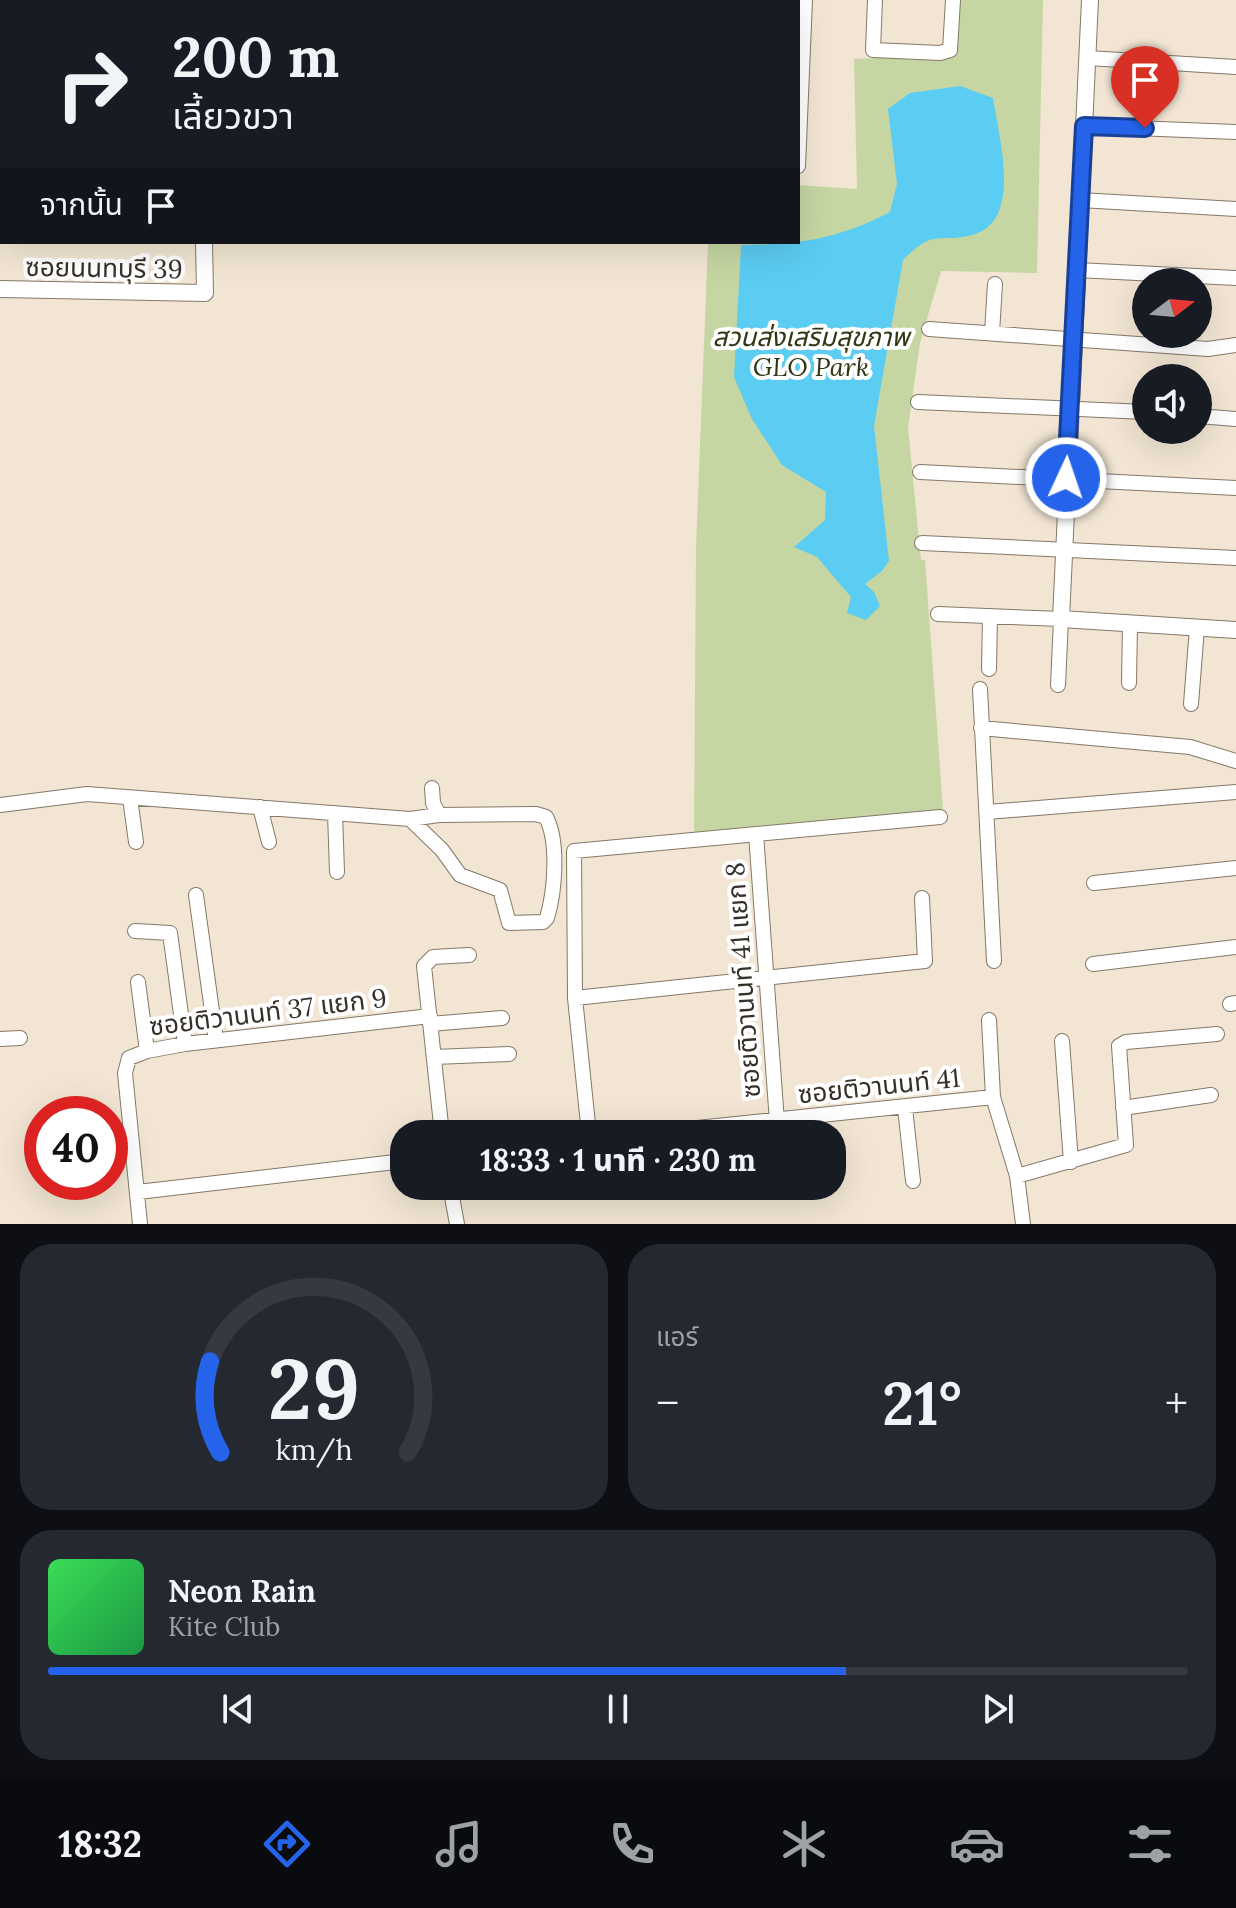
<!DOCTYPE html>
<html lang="th">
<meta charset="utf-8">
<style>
:root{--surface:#171b24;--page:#242831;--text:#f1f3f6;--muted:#9ea1a6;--line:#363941;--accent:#2563eb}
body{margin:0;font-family:Lora,"Noto Sans Thai",serif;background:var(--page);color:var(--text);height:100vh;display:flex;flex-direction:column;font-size:30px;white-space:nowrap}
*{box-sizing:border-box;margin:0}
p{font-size:26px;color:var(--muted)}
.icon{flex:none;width:44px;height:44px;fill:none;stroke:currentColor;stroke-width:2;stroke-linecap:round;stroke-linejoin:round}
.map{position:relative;height:1224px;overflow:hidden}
.sheet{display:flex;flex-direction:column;gap:20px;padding:20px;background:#0d0f14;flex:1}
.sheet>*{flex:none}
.hud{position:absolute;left:0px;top:0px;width:800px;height:244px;box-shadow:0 8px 32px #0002;background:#171b24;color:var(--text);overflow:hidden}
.needle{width:52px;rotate:74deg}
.tools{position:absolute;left:1132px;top:268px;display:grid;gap:16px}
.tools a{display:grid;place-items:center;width:80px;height:80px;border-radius:50%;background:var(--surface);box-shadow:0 8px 32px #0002;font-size:40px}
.speed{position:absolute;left:24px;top:1096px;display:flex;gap:16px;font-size:40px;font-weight:700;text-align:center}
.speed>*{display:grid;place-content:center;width:104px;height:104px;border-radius:50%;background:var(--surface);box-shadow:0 8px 32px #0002;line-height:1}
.speed .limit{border:12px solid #d22;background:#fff;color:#111}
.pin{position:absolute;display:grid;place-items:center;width:68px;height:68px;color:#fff;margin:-82px -34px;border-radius:50% 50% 50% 0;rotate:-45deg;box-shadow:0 0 8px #0007}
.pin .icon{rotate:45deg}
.me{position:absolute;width:88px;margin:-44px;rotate:3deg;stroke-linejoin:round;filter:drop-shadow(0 0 6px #0008)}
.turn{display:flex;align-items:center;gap:28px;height:168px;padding:0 40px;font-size:36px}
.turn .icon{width:104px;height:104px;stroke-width:2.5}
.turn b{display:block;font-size:56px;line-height:68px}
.then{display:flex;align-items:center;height:76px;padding:0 40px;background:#0003;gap:16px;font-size:30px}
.big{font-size:60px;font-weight:800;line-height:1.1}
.sheet .tile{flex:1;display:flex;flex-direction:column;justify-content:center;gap:12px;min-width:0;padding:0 28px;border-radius:32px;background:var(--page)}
.sheet .dial{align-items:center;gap:0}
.dial svg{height:208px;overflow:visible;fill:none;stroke:var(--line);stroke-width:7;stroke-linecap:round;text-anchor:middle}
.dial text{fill:var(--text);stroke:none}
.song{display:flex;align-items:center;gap:24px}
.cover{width:96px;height:96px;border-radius:12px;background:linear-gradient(135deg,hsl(130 70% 55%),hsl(140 70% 35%))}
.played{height:8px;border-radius:4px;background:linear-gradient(90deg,var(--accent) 70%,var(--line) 70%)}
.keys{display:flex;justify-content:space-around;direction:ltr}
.heat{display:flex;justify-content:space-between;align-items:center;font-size:44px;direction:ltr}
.sheet .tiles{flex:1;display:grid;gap:20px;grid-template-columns:1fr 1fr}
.tile:last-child{grid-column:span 2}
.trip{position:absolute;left:390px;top:1120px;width:456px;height:80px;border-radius:32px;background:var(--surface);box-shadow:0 8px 32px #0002;font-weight:800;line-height:80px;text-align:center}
.dock{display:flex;height:128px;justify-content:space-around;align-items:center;background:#090b0e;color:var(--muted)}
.dock .icon{width:56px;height:56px}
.dock .on{color:var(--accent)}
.dock b{font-size:36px;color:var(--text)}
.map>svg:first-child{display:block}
</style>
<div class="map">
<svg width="1236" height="1224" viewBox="0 0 1236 1224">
<rect width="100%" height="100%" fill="#f2e5d3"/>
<!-- green -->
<path fill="#c6d6a2" d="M954 0H1043L1037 273 941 271 920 343 908 428 921 560H925L943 811 694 832 696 549 708 242H798V185L857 189 854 59 950 55Z"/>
<!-- water -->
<path fill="#5bccf2" d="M960 86 993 98C998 133 1023 219 975 234 938 245 937 226 903 260L874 426 889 561 882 571 865 584 874 592 880 606 866 620 847 613 851 597 817 557 794 547 825 520 826 492 782 465 752 419 734 377 741 245C802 244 835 240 890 212L897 184 888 109 910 93Z"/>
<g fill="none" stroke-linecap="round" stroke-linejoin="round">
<!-- canal -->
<path stroke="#5bccf2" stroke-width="12" d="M547 2V0"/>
<!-- minor casing -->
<g stroke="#847868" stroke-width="16">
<path id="minor" d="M875 0 873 50 940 53 950 50 953 0
M468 2V0
M656 2V0
M730 2V0
M1088 58 1236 67
M0 113H2
M1084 126 1236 132
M798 166 805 0
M1080 200 1236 209
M1077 270 1236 278
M929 329 1208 349 1236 345
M992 333 995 284
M918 402 1146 412
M1198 416 1236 419
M920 472 1236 488
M922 543 1236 558
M938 614 1061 619 1058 685
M989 669 990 616
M1129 683 1130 624
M980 689 994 961
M1191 704 1197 628
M981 728 1190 747 1236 761
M130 798 136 842
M0 805 87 794 410 819 439 815
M260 807 269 842
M987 812 1236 792
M335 813 337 872
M410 819 442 850 460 875 500 890 509 923 543 922 547 918C555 891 559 842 546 817L536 814 439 815 433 803 432 788
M756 834 777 1122
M1094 883 1236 868
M196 895 216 1040
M135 931 170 933 185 1044
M1093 964 1236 947
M138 982 147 1051
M575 998 925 961 922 898
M1230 1004 1236 1003
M989 1020 993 1097 1017 1176 1023 1224
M430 1024 502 1018
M0 1039 20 1038
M1062 1041 1071 1162
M434 1057 509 1054
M905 1108 913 1181
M1123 1108 1211 1095
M442 1134 424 966 433 957 469 955
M589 1134 575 998 574 851 940 817
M639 1134 993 1097
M1017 1176 1126 1145 1119 1046 1126 1042 1217 1034
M450 1186 457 1224
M138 1192 404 1161
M140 1224 125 1073 129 1058 147 1051 185 1044 430 1016"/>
</g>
<!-- tertiary casing -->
<g stroke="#847868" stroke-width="18">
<path id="tertiary" d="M1090 0 1061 619 1236 630
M582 2V0
M0 289 205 293 204 242"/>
</g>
<!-- minor -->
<use href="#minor" stroke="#fff" stroke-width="14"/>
<!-- tertiary -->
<use href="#tertiary" stroke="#fff" stroke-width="16"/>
</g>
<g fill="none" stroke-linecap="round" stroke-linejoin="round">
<!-- route casing -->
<g stroke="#184099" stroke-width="20">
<path id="route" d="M1066 478 1084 126 1145 128"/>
</g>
<!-- route -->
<use href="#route" stroke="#2563eb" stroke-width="14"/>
</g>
<g text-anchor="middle" stroke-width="8" stroke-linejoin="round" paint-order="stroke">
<!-- street labels -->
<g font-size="26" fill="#353029" stroke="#fff">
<text transform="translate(104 268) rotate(1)" y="9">ซอยนนทบุรี 39</text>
<text transform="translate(743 980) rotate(-94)" y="9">ซอยติวานนท์ 41 แยก 8</text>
<text transform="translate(268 1012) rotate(-7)" y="9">ซอยติวานนท์ 37 แยก 9</text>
<text transform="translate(879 1086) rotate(-6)" y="9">ซอยติวานนท์ 41</text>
</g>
<!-- park labels -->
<g font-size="26" font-style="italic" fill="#2f3814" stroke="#fff">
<text x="811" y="346">สวนส่งเสริมสุขภาพ<tspan x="811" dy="30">GLO Park</tspan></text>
</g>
</g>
</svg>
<div class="tools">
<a><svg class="needle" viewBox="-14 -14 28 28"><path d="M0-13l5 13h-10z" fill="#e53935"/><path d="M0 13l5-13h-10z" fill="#9ea1a6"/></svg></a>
<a><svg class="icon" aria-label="sound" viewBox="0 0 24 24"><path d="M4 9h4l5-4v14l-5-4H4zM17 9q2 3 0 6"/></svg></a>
</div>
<div class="speed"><div class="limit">40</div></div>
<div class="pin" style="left:1145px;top:128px;background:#d93025"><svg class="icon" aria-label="arrive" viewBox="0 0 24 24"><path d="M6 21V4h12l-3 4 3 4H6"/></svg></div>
<svg class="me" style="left:1066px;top:478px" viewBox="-20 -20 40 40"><circle r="17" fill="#2563eb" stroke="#fff" stroke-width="3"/><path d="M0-11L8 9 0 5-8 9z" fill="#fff"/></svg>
<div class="trip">18:33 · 1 นาที · 230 m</div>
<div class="hud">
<div class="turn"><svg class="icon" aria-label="right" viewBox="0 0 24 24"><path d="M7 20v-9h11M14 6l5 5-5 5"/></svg><div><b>200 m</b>เลี้ยวขวา</div></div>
<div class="then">จากนั้น<svg class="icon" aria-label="arrive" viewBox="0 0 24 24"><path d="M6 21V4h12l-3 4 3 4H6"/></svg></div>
</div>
</div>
<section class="sheet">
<div class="tiles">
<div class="tile dial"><svg viewBox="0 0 100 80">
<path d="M14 69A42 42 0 1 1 86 69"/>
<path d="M14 69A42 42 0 0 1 10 34" stroke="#2563eb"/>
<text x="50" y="56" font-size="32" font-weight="700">29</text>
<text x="50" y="72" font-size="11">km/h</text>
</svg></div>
<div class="tile"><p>แอร์</p>
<div class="heat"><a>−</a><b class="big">21°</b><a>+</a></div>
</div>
<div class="tile">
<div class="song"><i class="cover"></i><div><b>Neon Rain</b><p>Kite Club</p></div></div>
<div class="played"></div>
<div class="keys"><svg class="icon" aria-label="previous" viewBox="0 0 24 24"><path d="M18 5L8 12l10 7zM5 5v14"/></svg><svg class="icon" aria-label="pause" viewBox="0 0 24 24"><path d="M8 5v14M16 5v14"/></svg><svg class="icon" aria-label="next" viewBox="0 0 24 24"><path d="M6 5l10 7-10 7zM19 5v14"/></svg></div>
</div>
</div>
</section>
<nav class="dock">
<b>18:32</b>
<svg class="icon on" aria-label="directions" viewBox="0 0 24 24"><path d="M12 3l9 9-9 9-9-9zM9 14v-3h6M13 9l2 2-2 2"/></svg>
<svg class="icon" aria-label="music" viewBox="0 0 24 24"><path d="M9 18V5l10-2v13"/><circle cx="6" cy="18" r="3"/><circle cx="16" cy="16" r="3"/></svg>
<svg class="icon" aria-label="phone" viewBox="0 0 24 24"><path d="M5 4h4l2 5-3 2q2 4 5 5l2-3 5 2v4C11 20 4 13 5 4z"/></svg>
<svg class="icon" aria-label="climate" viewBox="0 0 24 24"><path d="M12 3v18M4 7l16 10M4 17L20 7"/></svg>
<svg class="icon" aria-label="car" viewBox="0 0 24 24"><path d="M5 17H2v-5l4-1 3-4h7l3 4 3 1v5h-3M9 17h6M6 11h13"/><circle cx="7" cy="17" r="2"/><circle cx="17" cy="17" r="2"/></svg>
<svg class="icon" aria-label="filters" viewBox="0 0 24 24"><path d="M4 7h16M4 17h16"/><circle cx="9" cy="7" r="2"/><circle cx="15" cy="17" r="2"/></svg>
</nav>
